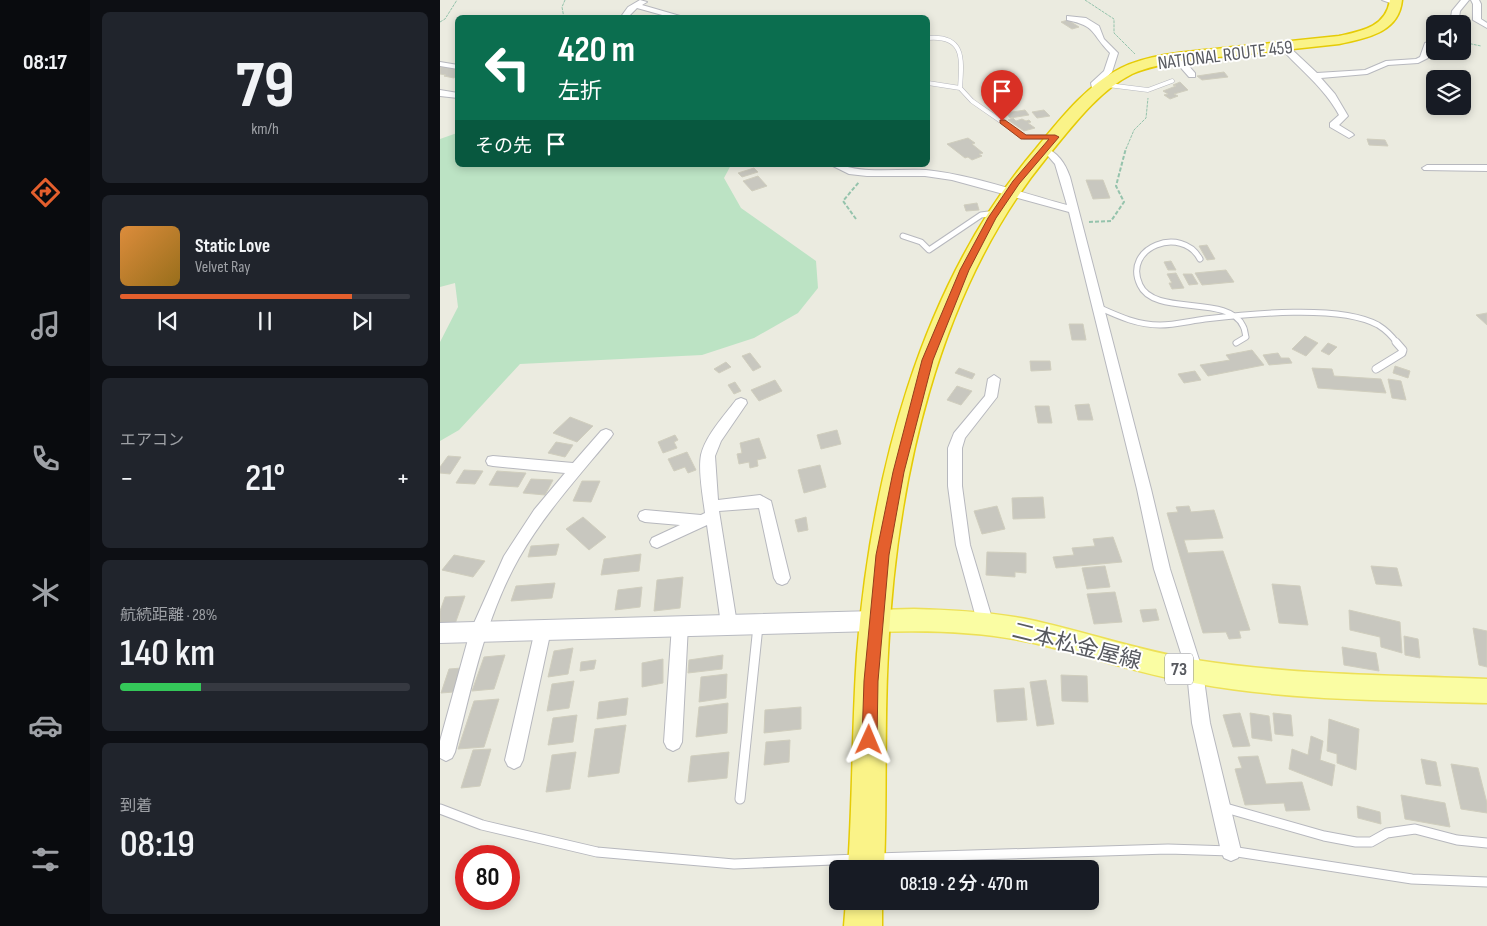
<!DOCTYPE html>
<html lang="ja">
<meta charset="utf-8">
<style>
:root{--surface:#171b24;--page:#20242c;--text:#f1f3f6;--muted:#9ea1a6;--line:#363941;--accent:#e45f2d}
body{margin:0;font-family:"Sofia Sans Condensed","Noto Sans JP",sans-serif;background:var(--page);color:var(--text);height:100vh;display:flex;flex-direction:column;font-size:19px;white-space:nowrap}
*{box-sizing:border-box;margin:0}
p{font-size:16px;color:var(--muted)}
.icon{flex:none;width:28px;height:28px;fill:none;stroke:currentColor;stroke-width:2;stroke-linecap:round;stroke-linejoin:round}
.map{position:relative;flex:1;overflow:hidden}
.side{display:flex;flex-direction:column;gap:12px;padding:12px;background:#0d0f14;width:350px}
.side>*{flex:none}
.hud{position:absolute;left:15px;top:15px;width:475px;height:152px;border-radius:8px;box-shadow:0 2px 8px #0003;background:#0b6e4f;color:#fff;overflow:hidden}
.tools{position:absolute;left:986px;top:15px;display:grid;gap:10px}
.tools a{display:grid;place-items:center;width:45px;height:45px;border-radius:8px;background:var(--surface);box-shadow:0 2px 8px #0003;font-size:25px}
.speed{position:absolute;left:15px;top:845px;display:flex;gap:10px;font-size:25px;font-weight:700;text-align:center}
.speed>*{display:grid;place-content:center;width:65px;height:65px;border-radius:50%;background:var(--surface);box-shadow:0 2px 8px #0003;line-height:1}
.speed .limit{border:8px solid #d22;background:#fff;color:#111}
.pin{position:absolute;display:grid;place-items:center;width:42px;height:42px;color:#fff;margin:-51px -21px;border-radius:50% 50% 50% 0;rotate:-45deg;box-shadow:0 0 5px #0007}
.pin .icon{rotate:45deg}
.me{position:absolute;width:55px;margin:-28px;rotate:1deg;stroke-linejoin:round;filter:drop-shadow(0 0 4px #0008)}
.turn{display:flex;align-items:center;gap:18px;height:105px;padding:0 20px;font-size:22px}
.turn .icon{width:65px;height:65px;stroke-width:2.5}
.turn b{display:block;font-size:35px;line-height:42px}
.then{display:flex;align-items:center;height:48px;padding:0 20px;background:#0003;gap:10px;font-size:19px}
.big{font-size:38px;font-weight:600;line-height:1.1}
.side .tile{flex:1;display:flex;flex-direction:column;justify-content:center;gap:8px;min-width:0;padding:0 18px;border-radius:8px;background:var(--page)}
.side .dial{align-items:center;gap:0}
.dial b{font-size:65px;line-height:1}
.song{display:flex;align-items:center;gap:15px}
.cover{width:60px;height:60px;border-radius:8px;background:linear-gradient(135deg,hsl(30 70% 55%),hsl(40 70% 35%))}
.played{height:5px;border-radius:2px;background:linear-gradient(90deg,var(--accent) 80%,var(--line) 80%)}
.keys{display:flex;justify-content:space-around;direction:ltr}
.heat{display:flex;justify-content:space-between;align-items:center;font-size:28px;direction:ltr}
.charge{height:8px;border-radius:4px;background:linear-gradient(90deg,#34c759 28%,var(--line) 0)}
.trip{position:absolute;left:389px;top:860px;width:270px;height:50px;border-radius:8px;background:var(--surface);box-shadow:0 2px 8px #0003;font-weight:600;line-height:50px;text-align:center}
main{display:flex;flex:1;min-height:0}
.dock{display:flex;flex-direction:column;width:90px;justify-content:space-around;align-items:center;background:#090b0e;color:var(--muted)}
.dock .icon{width:35px;height:35px}
.dock .selected{color:var(--accent)}
.dock b{font-size:22px;color:var(--text)}
.map>svg:first-child{display:block}
</style>
<main>
<nav class="dock">
<b>08:17</b>
<svg class="icon selected" aria-label="directions" viewBox="0 0 24 24"><path d="M12 3l9 9-9 9-9-9zM9 14v-3h6M13 9l2 2-2 2"/></svg>
<svg class="icon" aria-label="music" viewBox="0 0 24 24"><path d="M9 18V5l10-2v13"/><circle cx="6" cy="18" r="3"/><circle cx="16" cy="16" r="3"/></svg>
<svg class="icon" aria-label="phone" viewBox="0 0 24 24"><path d="M5 4h4l2 5-3 2q2 4 5 5l2-3 5 2v4C11 20 4 13 5 4z"/></svg>
<svg class="icon" aria-label="climate" viewBox="0 0 24 24"><path d="M12 3v18M4 7l16 10M4 17L20 7"/></svg>
<svg class="icon" aria-label="car" viewBox="0 0 24 24"><path d="M5 17H2v-5l4-1 3-4h7l3 4 3 1v5h-3M9 17h6M6 11h13"/><circle cx="7" cy="17" r="2"/><circle cx="17" cy="17" r="2"/></svg>
<svg class="icon" aria-label="filters" viewBox="0 0 24 24"><path d="M4 7h16M4 17h16"/><circle cx="9" cy="7" r="2"/><circle cx="15" cy="17" r="2"/></svg>
</nav>
<section class="side">
<div class="tile dial"><b>79</b><p>km/h</p></div>
<div class="tile">
<div class="song"><i class="cover"></i><div><b>Static Love</b><p>Velvet Ray</p></div></div>
<div class="played"></div>
<div class="keys"><svg class="icon" aria-label="previous" viewBox="0 0 24 24"><path d="M18 5L8 12l10 7zM5 5v14"/></svg><svg class="icon" aria-label="pause" viewBox="0 0 24 24"><path d="M8 5v14M16 5v14"/></svg><svg class="icon" aria-label="next" viewBox="0 0 24 24"><path d="M6 5l10 7-10 7zM19 5v14"/></svg></div>
</div>
<div class="tile"><p>エアコン</p>
<div class="heat"><a>−</a><b class="big">21°</b><a>+</a></div>
</div>
<div class="tile"><p>航続距離 · 28%</p><b class="big">140 km</b><div class="charge"></div></div>
<div class="tile"><p>到着</p><b class="big">08:19</b></div>
</section>
<div class="map">
<svg width="1047" height="926" viewBox="0 0 1047 926">
<rect width="100%" height="100%" fill="#ebebe0"/>
<!-- green -->
<path fill="#bce3c4" d="M17 133 18 165H291L284 178 301 208 376 261 378 288 358 313 314 338 262 355 80 364 19 430 0 441V342L18 307 15 283 0 287V139Z"/>
<!-- building -->
<path fill="#c8c7bf" stroke="#d0cebe" d="M628 20 639 27 632 29 621 22Z
M0 67 18 69V75L14 78 4 76 6 75 0 74Z
M784 72 788 77 762 80 757 76Z
M740 82 748 90 734 94 738 96 730 99 724 95 728 94 723 91 736 86 733 85Z
M585 110 589 115 570 118 566 113Z
M604 110 610 116 597 118 592 112Z
M573 118 576 121 582 119 586 121 589 120 591 122 588 123 595 128 584 131 568 120Z
M528 138 535 143 532 144 543 153 539 154 542 156 532 160 528 157 525 158 507 144Z
M927 139 945 140 948 146 929 145Z
M314 168 318 172 302 177 298 173Z
M318 176 327 186 312 191 303 181Z
M646 180H663L670 198 653 199Z
M537 203 539 210 526 211 524 205Z
M767 245 775 259 767 260 759 246Z
M731 261 736 270H728L724 262Z
M786 270 794 282 762 285 755 273Z
M736 273 744 288 732 289 729 283H732L727 274Z
M743 274H752L758 284 749 285Z
M1047 313V325L1036 315Z
M629 324H643L646 340H632Z
M865 336 878 343 866 356 852 349Z
M888 343 897 347 889 355 881 351Z
M812 350 824 365 768 376 760 365 790 360 786 355Z
M310 353 321 367 313 371 302 356Z
M838 353 841 358H849L852 363 829 365 823 355Z
M590 361H610L611 370 591 371Z
M286 362 291 367 279 373 274 369Z
M955 366 970 371 968 378 953 373Z
M519 368 535 374 532 379 515 373Z
M872 368 892 369 894 376 941 379 946 393 878 388Z
M755 371 761 380 744 383 738 374Z
M948 379 961 381 966 400 952 398Z
M335 380 342 391 319 401 311 390Z
M295 382 301 391 294 394 288 385Z
M517 386 532 391 521 405 507 400Z
M649 404 653 420H638L635 405Z
M595 406H609L612 423H598Z
M130 417 153 426 137 442 113 433Z
M397 430 401 444 381 449 377 435Z
M235 435 238 440 234 442 237 448 223 453 218 442Z
M319 438 326 458 317 460 318 466 310 468 309 462 299 464 297 454 302 453 300 443Z
M116 442 133 445 125 457 108 453Z
M247 452 256 470 248 473 245 467 234 471 228 459Z
M8 456 21 457 10 474 0 473V467Z
M380 465 386 487 364 493 358 470Z
M24 470 43 471 35 484 16 483Z
M57 471 86 473 78 487 49 485Z
M91 479 113 480 105 495 83 493Z
M142 481H160L151 502 133 501Z
M603 497 605 518 573 519 572 498Z
M557 506 565 529 542 534 534 511Z
M749 506 751 512 774 510 783 538 744 540 748 553 783 551 810 630 799 631 801 638 789 639 786 632 763 633 727 513 738 512 736 507Z
M143 517 166 537 149 550 126 529Z
M366 517 368 530 358 532 355 520Z
M673 537 682 562 616 568 613 557 634 555 632 548 655 546 653 539Z
M119 544 116 555 88 557 91 546Z
M547 552 586 553V573L575 572V577L546 575Z
M201 554 199 571 161 575 164 559Z
M14 555 45 561 33 577 2 570Z
M665 566 670 587 647 589 642 568Z
M931 566 957 568 962 586 936 584Z
M243 577 240 608 214 611 217 580Z
M115 583 112 598 71 601 76 586Z
M832 584 860 586 868 625 839 623Z
M202 587 200 607 175 610 178 590Z
M675 592 682 622 654 624 647 594Z
M25 596 15 624 0 625V611L5 597Z
M716 609 719 620 703 622 700 610Z
M909 610 960 622 962 653 941 647 940 637 910 630Z
M1033 628 1047 631V667L1039 665Z
M964 636 978 639 980 658 965 655Z
M902 647 936 653 939 671 904 665Z
M133 648 128 674 108 677 114 651Z
M65 655 54 689 32 691 44 657Z
M283 655 282 669 248 673 249 660Z
M223 659V683L202 687V663Z
M156 660 154 669 140 671 141 662Z
M22 668 14 692 1 693 9 669Z
M287 674 286 698 259 702 261 677Z
M621 675 647 676 648 702 622 701Z
M606 680 614 724 597 726 590 682Z
M134 681 129 708 107 711 112 684Z
M584 688 587 720 557 722 554 690Z
M188 698 186 715 157 719 159 702Z
M59 699 44 747 18 749 34 701Z
M288 703 287 733 256 737 259 707Z
M361 707V729L324 733 325 710Z
M800 713 810 746 793 747 783 715Z
M810 713 829 716 832 741 812 738Z
M833 713 851 715 853 736 835 734Z
M137 715 133 742 108 745 113 718Z
M889 719 919 729 916 770 897 763V754L887 751Z
M186 725 179 773 148 777 155 729Z
M871 736 883 741 880 760 895 765 892 786 849 769 852 749 868 755Z
M350 740 349 762 324 765 326 742Z
M51 749 40 786 21 788 33 750Z
M136 752 130 789 106 792 112 755Z
M289 752 287 778 248 782 251 756Z
M818 756 826 784 862 782 870 810 846 811 844 803 805 805 795 769 802 768 798 757Z
M981 759 996 762 1001 786 986 784Z
M1011 764 1038 768 1047 803V813L1021 809Z
M961 795 1005 803 1010 827 965 819Z
M917 806 940 812 941 824 918 818Z"/>
<g fill="none" stroke-linecap="round" stroke-linejoin="round">
<!-- lane-far3 casing -->
<g stroke="#b7b8be" stroke-width="5">
<path id="lane-far3" d="M488 38C525 35 522 59 520 88
M488 83 520 88 532 101 584 137H615
M668 85 708 90 732 81"/>
</g>
<!-- lane-far2 casing -->
<g stroke="#b7b8be" stroke-width="7">
<path id="lane-far2" d="M463 236 481 242 489 250 541 215 556 213
M760 259C742 225 682 247 700 285 714 317 789 294 803 326 805 329 805 334 806 337L796 343
M658 307C678 316 697 325 720 325 734 325 750 321 765 319 808 314 900 304 938 325 946 330 952 336 957 343"/>
</g>
<!-- lane-far1 casing -->
<g stroke="#b7b8be" stroke-width="9">
<path id="lane-far1" d="M936 369 962 353 963 350 956 342"/>
</g>
<!-- lane casing -->
<g stroke="#b7b8be" stroke-width="11">
<path id="lane" d="M300 799 318 626
M782 807 884 836 916 842H931L947 833 975 829 1017 840 1047 843
M0 809 42 825 157 852 294 864 418 859
M436 858 728 849 791 851 972 879 1047 882"/>
</g>
<!-- street casing -->
<g stroke="#b7b8be" stroke-width="2">
<path id="street" d="M200 0 207 2 202 5 247 18H233L197 8 187 18H180L188 7Z
M942 0H954L960 3 956 5Z
M1021 0H1029L1020 11 1018 24H1010L1012 11Z
M1031 0H1039L1041 4V19L1047 23V28L1033 20V4Z
M627 16 646 18 659 26 664 39 678 53 672 72 659 84 666 87V91L652 88 651 83 664 71 670 53C651 34 657 26 627 20Z
M995 40V45L991 46 988 58 978 63 948 65 927 74 881 78 895 94 908 116 899 125 912 133 914 135 909 138 890 127V123L899 115C884 87 860 70 839 46L846 44 877 73 925 70 946 61 976 59 980 57 985 43Z
M734 56H740L755 73V77H749L734 60Z
M0 62 18 65V69L0 66Z
M0 90 18 93V98L0 96Z
M603 147C618 152 625 163 630 177L711 489 730 569 763 672 770 723 801 851 798 858 791 861 784 858 781 851 752 723 747 672 714 569 697 489 629 212 512 180 485 176H427L409 174 391 165C404 165 416 170 429 170 448 171 467 169 486 170 534 175 581 193 627 205L615 164 608 156 598 150Z
M987 165H1047V171L984 170 982 168Z
M554 375 560 379 557 397 525 438 522 448V486L530 545 554 625 552 630 546 632 540 630 538 625 516 545 508 486V448L514 433 545 396 548 379Z
M301 398 306 400 307 403 281 441 275 456 278 500 320 495 331 501 350 578 347 583 342 585 337 583 334 578 319 508 279 511 297 624 295 629 289 631 283 629 281 624 267 525 217 548 212 546 210 542 212 538 240 525 205 522 200 520 198 516 200 512 205 510 261 515 265 513C263 497 258 471 261 455 266 435 284 416 296 400Z
M166 429 171 431 173 434 171 437C139 476 104 514 79 558 45 618 32 686 15 752L12 758 6 761 0 758V741L30 632 64 556 94 510 125 473 53 466 48 465 46 461 48 457 53 456 133 463 161 431Z
M240 618 246 620 248 625 242 742 239 748 233 751 227 748 224 742 232 625 234 620Z
M103 623 109 625 111 630 83 760 80 766 74 769 68 766 65 760 95 630 97 625Z"/>
</g>
<!-- secondary casing -->
<g stroke="#b8bac1" stroke-width="2">
<path id="secondary" d="M435 611 443 614 446 621 443 628 435 631 0 643V623Z"/>
</g>
<!-- primary casing -->
<g stroke="#ede057" stroke-width="3">
<path id="primary" d="M474 609C513 610 552 612 591 620 646 632 700 651 756 660 852 675 950 675 1047 679V703C949 700 850 701 754 683 698 674 644 654 589 642 538 631 487 630 435 632L426 629 423 621 426 613 435 610Z"/>
</g>
<!-- highway casing -->
<g stroke="#e5cb06" stroke-width="3">
<path id="highway" d="M950 0H962C959 33 926 38 899 44L741 61C725 64 707 67 692 74 658 91 631 128 607 157 497 291 456 483 448 653 444 725 447 797 444 869H408C413 797 412 725 417 654 431 479 479 287 594 151 618 122 646 85 681 68 712 53 750 52 784 48 822 44 861 40 899 36 922 31 946 27 950 0Z
M406 901H442V926H404Z"/>
</g>
<!-- path-far1 -->
<path stroke="#95c3ac" stroke-width="1" stroke-dasharray="3 1" stroke-linecap="butt" d="M645 0 674 19V33L695 54
M124 18 122 7 125 0
M0 22 5 19 17 0
M1022 42 1041 46
M686 149 694 130 706 118 708 98"/>
<!-- path -->
<path stroke="#95c3ac" stroke-width="2" stroke-dasharray="4 2" stroke-linecap="butt" d="M416 219 403 201 419 182
M649 222 671 221 684 202 676 186 686 148"/>
<!-- lane-far3 -->
<use href="#lane-far3" stroke="#fff" stroke-width="4"/>
<!-- lane-far2 -->
<use href="#lane-far2" stroke="#fff" stroke-width="5"/>
<!-- lane-far1 -->
<use href="#lane-far1" stroke="#fff" stroke-width="7"/>
<!-- lane -->
<use href="#lane" stroke="#fff" stroke-width="9"/>
<!-- street -->
<use href="#street" fill="#fff" fill-rule="evenodd"/>
<!-- secondary -->
<use href="#secondary" fill="#fff" fill-rule="evenodd"/>
<!-- primary -->
<use href="#primary" fill="#fafda3" fill-rule="evenodd"/>
<!-- highway -->
<use href="#highway" fill="#faf388" fill-rule="evenodd"/>
</g>
<!-- route -->
<path fill="#e45f2d" stroke="#943e1d" d="M560 120H565L586 135H615L619 137 579 184 556 218 529 270 493 360 464 472 449 555 438 681 437 740 435 745 429 747 424 745 422 740 424 681 436 555 453 472 482 360 520 270 548 218 573 181 609 139H581L560 123Z"/>
<g text-anchor="middle" stroke-width="4" stroke-linejoin="round" paint-order="stroke">
<!-- shield labels -->
<rect fill="#fff" stroke="#8a8c90" stroke-width="1" x="725" y="653.5" width="28" height="31" rx="4"/>
<g font-size="18" font-weight="bold" fill="#585a60">
<text x="739" y="675">73</text>
</g>
<!-- street labels -->
<g font-size="19" fill="#585a60" stroke="#fff">
<text transform="translate(785 54) rotate(-7)" y="7">NATIONAL ROUTE 459</text>
</g>
<!-- near-street labels -->
<g font-size="22" fill="#585a60" stroke="#fff">
<text transform="translate(637 645) rotate(14)" y="8">二本松金屋線</text>
</g>
</g>
</svg>
<div class="tools">
<a><svg class="icon" aria-label="sound" viewBox="0 0 24 24"><path d="M4 9h4l5-4v14l-5-4H4zM17 9q2 3 0 6"/></svg></a>
<a><svg class="icon" aria-label="layers" viewBox="0 0 24 24"><path d="M12 4l9 5-9 5-9-5zM3 14l9 5 9-5"/></svg></a>
</div>
<div class="speed"><div class="limit">80</div></div>
<div class="pin" style="left:562px;top:121px;background:#d93025"><svg class="icon" aria-label="arrive" viewBox="0 0 24 24"><path d="M6 21V4h12l-3 4 3 4H6"/></svg></div>
<svg class="me" style="left:429px;top:740px" viewBox="-20 -20 40 40"><path d="M0-17L14 15 0 8-14 15z" fill="#e45f2d" stroke="#fff" stroke-width="4"/></svg>
<div class="trip">08:19 · 2 分 · 470 m</div>
<div class="hud">
<div class="turn"><svg class="icon" aria-label="left" viewBox="0 0 24 24"><path d="M17 20v-9H6M10 6l-5 5 5 5"/></svg><div><b>420 m</b>左折</div></div>
<div class="then">その先<svg class="icon" aria-label="arrive" viewBox="0 0 24 24"><path d="M6 21V4h12l-3 4 3 4H6"/></svg></div>
</div>
</div>
</main>
